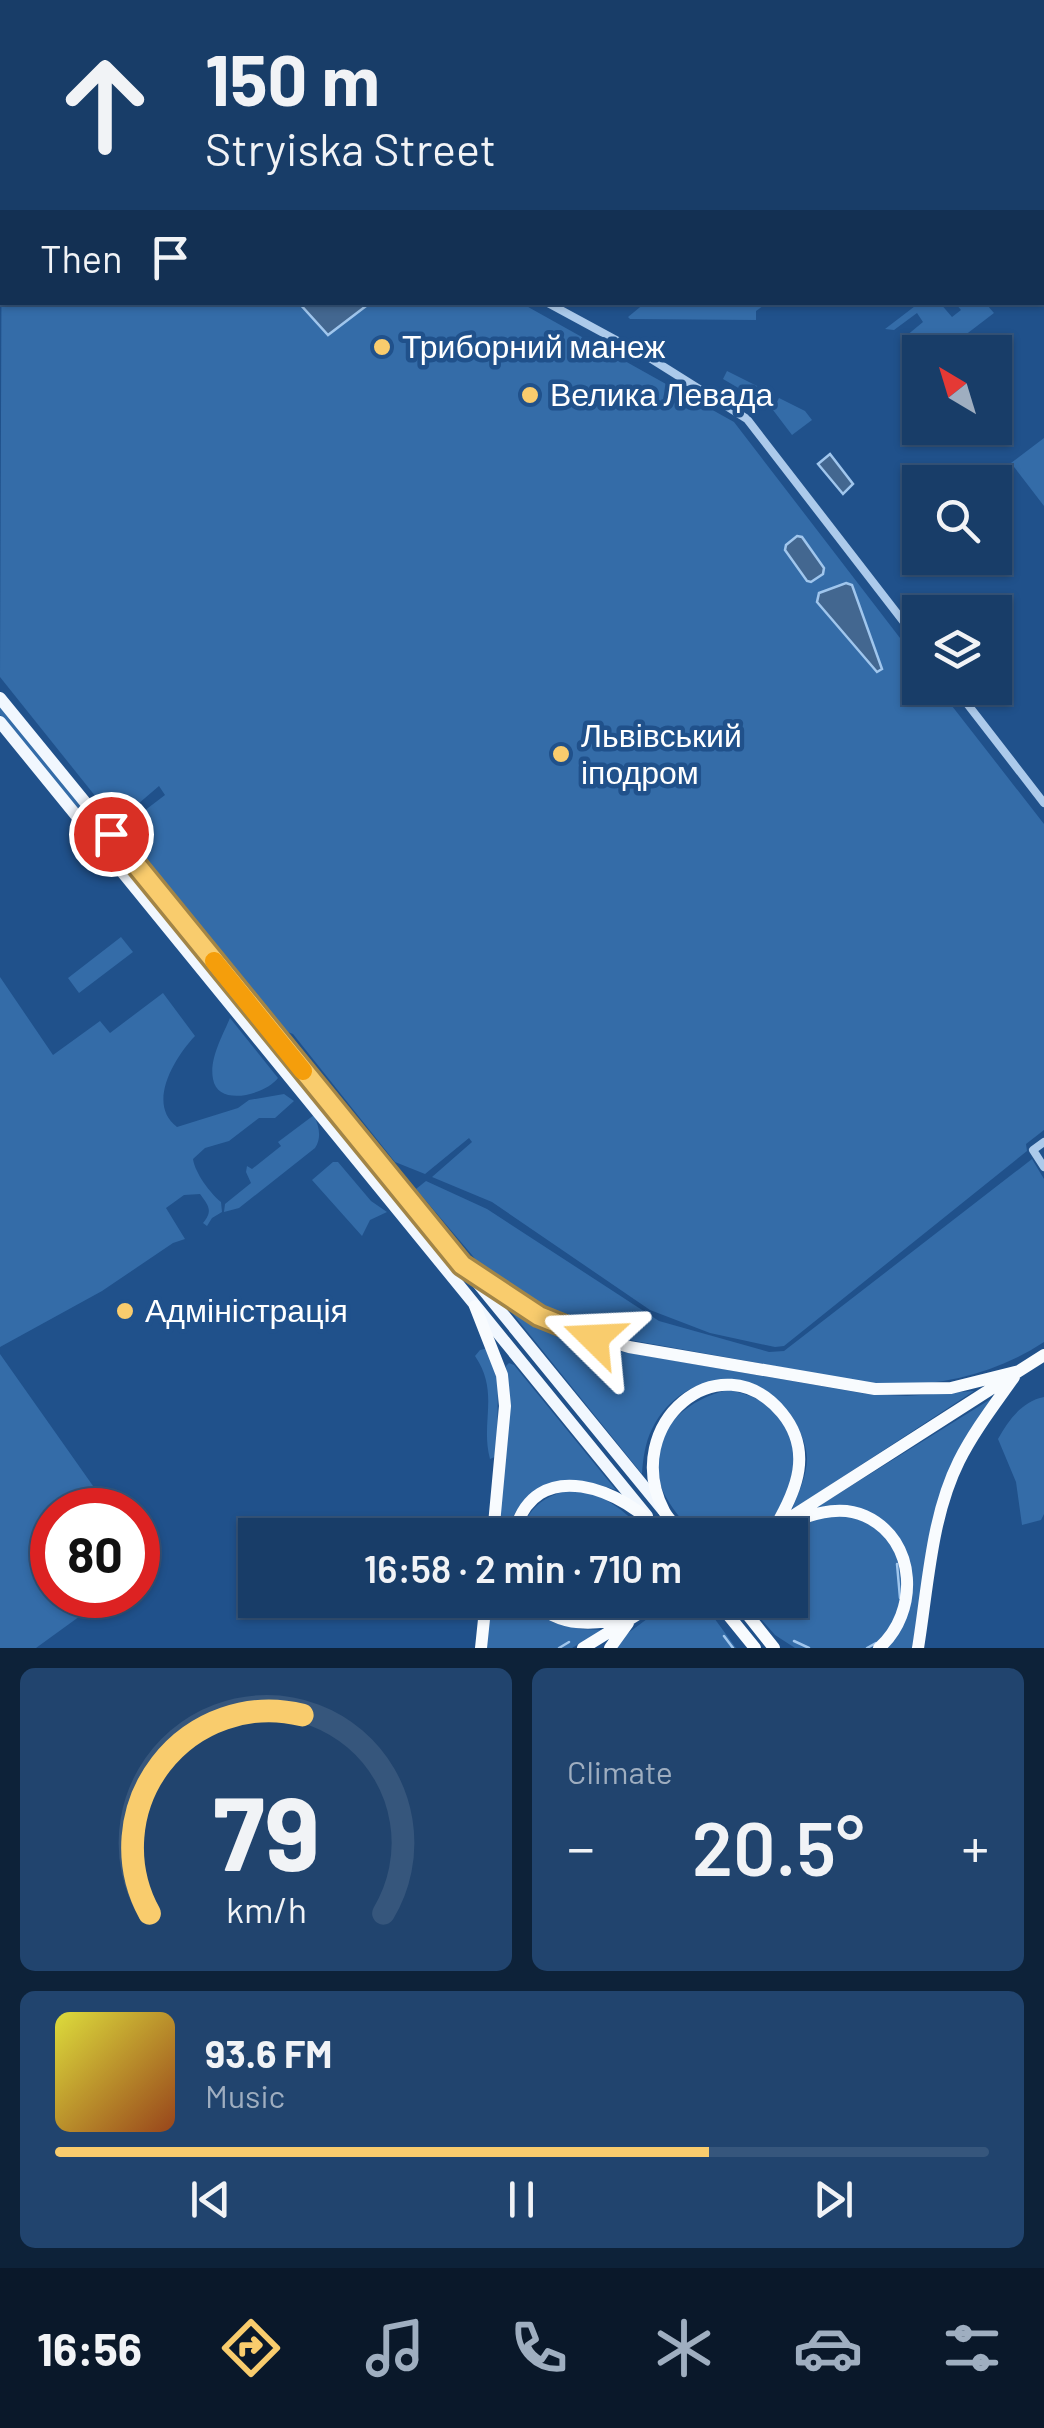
<!DOCTYPE html>
<meta charset="utf-8">
<style>
:root{--surface:#183d68;--page:#21446e;--text:#f1f3f6;--muted:#9faec0;--line:#36567c;--accent:#f9cc6d}
body{margin:0;font-family:Barlow,sans-serif;background:var(--page);color:var(--text);height:100vh;display:flex;flex-direction:column;font-size:38px;white-space:nowrap}
*{box-sizing:border-box;margin:0}
p{font-size:32px;color:var(--muted)}
.icon{flex:none;width:55px;height:55px;fill:none;stroke:currentColor;stroke-width:2;stroke-linecap:round;stroke-linejoin:round}
.map{position:relative;height:1648px;overflow:hidden}
.sheet{display:flex;flex-direction:column;gap:20px;padding:20px;background:#0d2239;flex:1}
.sheet>*{flex:none}
.guide{position:absolute;left:0px;top:0px;width:1045px;height:305px;box-shadow:0 2px 8px #0004,0 0 0 2px var(--line);background:#183d68;color:var(--text);overflow:hidden}
.needle{width:65px;rotate:322deg}
.tools{position:absolute;left:902px;top:335px;display:grid;gap:20px}
.tools a{display:grid;place-items:center;width:110px;height:110px;border-radius:0px;background:var(--surface);box-shadow:0 2px 8px #0004,0 0 0 2px var(--line);font-size:50px}
.speed{position:absolute;left:30px;top:1488px;display:flex;gap:20px;font-size:50px;font-weight:700;text-align:center}
.speed>*{display:grid;place-content:center;width:130px;height:130px;border-radius:50%;background:var(--surface);box-shadow:0 2px 8px #0004,0 0 0 2px var(--line);line-height:1}
.speed .limit{border:15px solid #d22;background:#fff;color:#111}
.pin{position:absolute;display:grid;place-items:center;width:85px;height:85px;color:#fff;margin:-42px;border:5px solid #fff;border-radius:50%;box-shadow:0 2px 10px #0007}
.me{position:absolute;width:110px;margin:-55px;rotate:291deg;stroke-linejoin:round;filter:drop-shadow(0 0 8px #0008)}
.turn{display:flex;align-items:center;gap:35px;height:210px;padding:0 40px;font-size:45px}
.turn .icon{width:130px;height:130px;stroke-width:2.5}
.turn b{display:block;font-size:70px;line-height:85px}
.then{display:flex;align-items:center;height:95px;padding:0 40px;background:#0003;gap:20px;font-size:38px}
.big{font-size:75px;font-weight:600;line-height:1.1}
.sheet .widget{flex:1;display:flex;flex-direction:column;justify-content:center;gap:15px;min-width:0;padding:0 35px;border-radius:15px;background:var(--page)}
.sheet .dial{align-items:center;gap:0}
.dial svg{height:260px;overflow:visible;fill:none;stroke:var(--line);stroke-width:7;stroke-linecap:round;text-anchor:middle}
.dial text{fill:var(--text);stroke:none}
.song{display:flex;align-items:center;gap:30px}
.cover{width:120px;height:120px;border-radius:15px;background:linear-gradient(135deg,hsl(60 70% 55%),hsl(20 70% 35%))}
.played{height:10px;border-radius:5px;background:linear-gradient(90deg,var(--accent) 70%,var(--line) 70%)}
.keys{display:flex;justify-content:space-around;direction:ltr}
.heat{display:flex;justify-content:space-between;align-items:center;font-size:55px;direction:ltr}
.sheet .tiles{flex:1;display:grid;gap:20px;grid-template-columns:1fr 1fr}
.widget:last-child{grid-column:span 2}
.trip{position:absolute;left:238px;top:1518px;width:570px;height:100px;border-radius:0px;background:var(--surface);box-shadow:0 2px 8px #0004,0 0 0 2px var(--line);font-weight:600;line-height:100px;text-align:center}
.tabs{display:flex;height:160px;justify-content:space-around;align-items:center;background:#0a182a;color:var(--muted)}
.tabs .icon{width:70px;height:70px}
.tabs .selected{color:var(--accent)}
.tabs b{font-size:45px;color:var(--text)}
.map>svg:first-child{display:block}
</style>
<div class="map">
<svg width="1044" height="1648" viewBox="0 0 1044 1648">
<rect width="100%" height="100%" fill="#20518b"/>
<!-- green -->
<path fill="#346ca8" d="M2 152V302L521 303 734 422 920 664V688H938L1044 824V1130L1026 1144 1027 1151 784 1346 775 1347 710 1333 650 1310 492 1202 432 1177 472 1142 469 1138 425 1174 395 1162 293 1034 280 1029 126 839 127 824 165 795 159 786 124 816 108 812 0 677Z
M645 303V302L767 303 756 311V320L630 319 628 317Z
M919 303H940L952 317 961 310 955 303H989L987 305 994 313 943 352 910 342 906 336 923 322 917 313 894 330 885 329Z
M727 371 765 390 759 400 723 379Z
M779 398 805 411 812 420 792 435 773 410Z
M1044 438V506L1011 463Z
M0 706 100 829 99 834 95 833 0 715Z
M113 848 116 849 334 1119 330 1118Z
M121 937 133 952 79 993 68 978Z
M0 977 53 1055 100 1021 110 1033 163 993 195 1036C175 1057 146 1104 177 1127L238 1108 249 1100 284 1094 294 1101 275 1118H259L229 1141 205 1148 193 1159C195 1173 210 1193 221 1202L222 1212 212 1218 207 1226 203 1223C213 1211 209 1206 200 1194L184 1195 166 1208 185 1239 173 1243 102 1291 0 1347Z
M230 1018 278 1078C266 1094 218 1108 213 1079 209 1059 223 1035 230 1018Z
M314 1115C319 1127 322 1137 315 1148L239 1208 224 1212 225 1204 251 1183 246 1172 247 1166 252 1169 281 1146 278 1142Z
M359 1148 458 1266 455 1270 358 1151Z
M1032 1159 1044 1179V1342C994 1375 935 1388 875 1384L613 1337 570 1325 518 1298 483 1268 416 1189 426 1181 487 1209 659 1321 769 1352 784 1351Z
M333 1162H338L371 1201 387 1212 370 1220 362 1236 312 1180Z
M505 1304 554 1331 618 1351 867 1394 907 1396 974 1391 792 1510C798 1493 807 1476 807 1458 806 1442 799 1428 790 1415 753 1362 680 1372 652 1429 645 1443 643 1459 642 1474Z
M489 1348 498 1377 497 1456 490 1459C480 1422 500 1393 475 1356L480 1350Z
M0 1354 110 1510H52V1595H109L36 1648H0Z
M509 1363 514 1365 616 1490C571 1473 518 1478 508 1535H497L508 1407 506 1366Z
M728 1390C748 1394 769 1401 782 1418 807 1454 791 1516 751 1534 745 1536 735 1535 728 1535L725 1531 722 1535H694C683 1521 669 1506 662 1489 642 1439 682 1400 728 1390Z
M994 1397 935 1516 912 1648H885L911 1589 878 1520 809 1512Z
M1044 1397V1514L1041 1520 1022 1525 1016 1482 998 1439C1008 1421 1022 1401 1044 1397Z
M569 1490C602 1491 626 1511 647 1535H519C529 1509 541 1497 569 1490Z
M839 1513 875 1525 898 1553 904 1598 884 1640 873 1648H795L775 1635 744 1600H790V1535H776L810 1519Z
M491 1600H525L552 1622 580 1629 602 1630 572 1648H486Z
M538 1600H648L613 1617H566Z
M690 1600H701L736 1648H615L624 1636 670 1602 680 1615Z"/>
<!-- water -->
<path fill="#436790" stroke="#a0c6ed" stroke-width="2.5" d="M299 303H370L328 335Z
M830 454 853 484 843 494 818 464Z
M797 536 802 537 824 568 823 574 811 582 807 581 785 550 786 545Z
M846 583 852 585 882 669 877 672 817 602 819 593Z"/>
<g fill="none" stroke-linecap="round" stroke-linejoin="round">
<!-- stream -->
<path stroke="#a0c6ed" stroke-width="2.5" d="M897 1564 900 1598
M724 1636 733 1648
M794 1641 809 1648
M559 1648 569 1642
M867 1648 876 1643"/>
<!-- minor -->
<path stroke="#accaeb" stroke-width="8" d="M921 0 923 2
M0 138 2 137
M1042 155 1044 157
M546 302 653 360 747 419 920 643
M955 688 1044 803
M1044 1142 1033 1150 1044 1167"/>
<!-- primary -->
<path stroke="#f1f7fe" stroke-width="12" d="M0 698 663 1510
M0 722 647 1516"/>
<!-- trunk -->
<path stroke="#f8fbfe" stroke-width="12" d="M463 1265 539 1316 568 1329 629 1347 875 1389 951 1388 1019 1371
M475 1306 502 1375 505 1406 493 1535
M797 1520C819 1512 843 1506 865 1516 918 1540 919 1613 879 1648
M514 1535C533 1452 626 1489 663 1535
M683 1535C677 1527 668 1519 664 1511 619 1424 721 1339 782 1413 813 1451 797 1490 775 1527
M763 1535 1044 1355
M532 1600C560 1629 596 1625 632 1617
M716 1600 755 1648
M736 1600 774 1648
M481 1648 486 1600
M583 1648 661 1600
M610 1648 628 1623
M918 1648C928 1587 931 1517 959 1461 974 1431 995 1404 1014 1377"/>
</g>
<g fill="none" stroke-linecap="round" stroke-linejoin="round">
<!-- route casing -->
<g stroke="#a28547" stroke-width="25">
<path id="route" d="M111 834 462 1265 539 1316 594 1338"/>
</g>
<!-- route -->
<use href="#route" stroke="#f9cc6d" stroke-width="18"/>
<!-- slow -->
<path stroke="#f59e0b" stroke-width="18" d="M214 961 303 1071"/>
</g>
<!-- markers -->
<g fill="#f9cc6d" stroke="#20518b" stroke-width="4">
<circle cx="382" cy="347" r="10"/>
<circle cx="530" cy="395" r="10"/>
<circle cx="561" cy="754" r="10"/>
<circle cx="125" cy="1311" r="10"/>
</g>
<g text-anchor="middle" stroke-width="9" stroke-linejoin="round" paint-order="stroke">
<!-- poi labels -->
<g font-size="32" fill="#fff" stroke="#20518b" text-anchor="start">
<text x="402" y="358">Триборний манеж</text>
<text x="550" y="406">Велика Левада</text>
<text x="581" y="747">Львівський<tspan x="581" dy="37">іподром</tspan></text>
<text x="145" y="1322">Адміністрація</text>
</g>
</g>
</svg>
<div class="tools">
<a><svg class="needle" viewBox="-14 -14 28 28"><path d="M0-13l5 13h-10z" fill="#e53935"/><path d="M0 13l5-13h-10z" fill="#9faec0"/></svg></a>
<a><svg class="icon" aria-label="search" viewBox="0 0 24 24"><circle cx="10" cy="10" r="6"/><path d="M15 15l6 6"/></svg></a>
<a><svg class="icon" aria-label="layers" viewBox="0 0 24 24"><path d="M12 4l9 5-9 5-9-5zM3 14l9 5 9-5"/></svg></a>
</div>
<div class="speed"><div class="limit">80</div></div>
<div class="pin" style="left:111px;top:834px;background:#d93025"><svg class="icon" aria-label="arrive" viewBox="0 0 24 24"><path d="M6 21V4h12l-3 4 3 4H6"/></svg></div>
<svg class="me" style="left:594px;top:1338px" viewBox="-20 -20 40 40"><path d="M0-17L14 15 0 8-14 15z" fill="#f9cc6d" stroke="#fff" stroke-width="4"/></svg>
<div class="trip">16:58 · 2 min · 710 m</div>
<div class="guide">
<div class="turn"><svg class="icon" aria-label="ahead" viewBox="0 0 24 24"><path d="M12 20V5M6 11l6-6 6 6"/></svg><div><b>150 m</b>Stryiska Street</div></div>
<div class="then">Then<svg class="icon" aria-label="arrive" viewBox="0 0 24 24"><path d="M6 21V4h12l-3 4 3 4H6"/></svg></div>
</div>
</div>
<section class="sheet">
<div class="tiles">
<div class="widget dial"><svg viewBox="0 0 100 80">
<path d="M14 69A42 42 0 1 1 86 69"/>
<path d="M14 69A42 42 0 0 1 61 8" stroke="#f9cc6d"/>
<text x="50" y="56" font-size="32" font-weight="700">79</text>
<text x="50" y="72" font-size="11">km/h</text>
</svg></div>
<div class="widget"><p>Climate</p>
<div class="heat"><a>−</a><b class="big">20.5°</b><a>+</a></div>
</div>
<div class="widget">
<div class="song"><i class="cover"></i><div><b>93.6 FM</b><p>Music</p></div></div>
<div class="played"></div>
<div class="keys"><svg class="icon" aria-label="previous" viewBox="0 0 24 24"><path d="M18 5L8 12l10 7zM5 5v14"/></svg><svg class="icon" aria-label="pause" viewBox="0 0 24 24"><path d="M8 5v14M16 5v14"/></svg><svg class="icon" aria-label="next" viewBox="0 0 24 24"><path d="M6 5l10 7-10 7zM19 5v14"/></svg></div>
</div>
</div>
</section>
<nav class="tabs">
<b>16:56</b>
<svg class="icon selected" aria-label="directions" viewBox="0 0 24 24"><path d="M12 3l9 9-9 9-9-9zM9 14v-3h6M13 9l2 2-2 2"/></svg>
<svg class="icon" aria-label="music" viewBox="0 0 24 24"><path d="M9 18V5l10-2v13"/><circle cx="6" cy="18" r="3"/><circle cx="16" cy="16" r="3"/></svg>
<svg class="icon" aria-label="phone" viewBox="0 0 24 24"><path d="M5 4h4l2 5-3 2q2 4 5 5l2-3 5 2v4C11 20 4 13 5 4z"/></svg>
<svg class="icon" aria-label="climate" viewBox="0 0 24 24"><path d="M12 3v18M4 7l16 10M4 17L20 7"/></svg>
<svg class="icon" aria-label="car" viewBox="0 0 24 24"><path d="M5 17H2v-5l4-1 3-4h7l3 4 3 1v5h-3M9 17h6M6 11h13"/><circle cx="7" cy="17" r="2"/><circle cx="17" cy="17" r="2"/></svg>
<svg class="icon" aria-label="filters" viewBox="0 0 24 24"><path d="M4 7h16M4 17h16"/><circle cx="9" cy="7" r="2"/><circle cx="15" cy="17" r="2"/></svg>
</nav>
